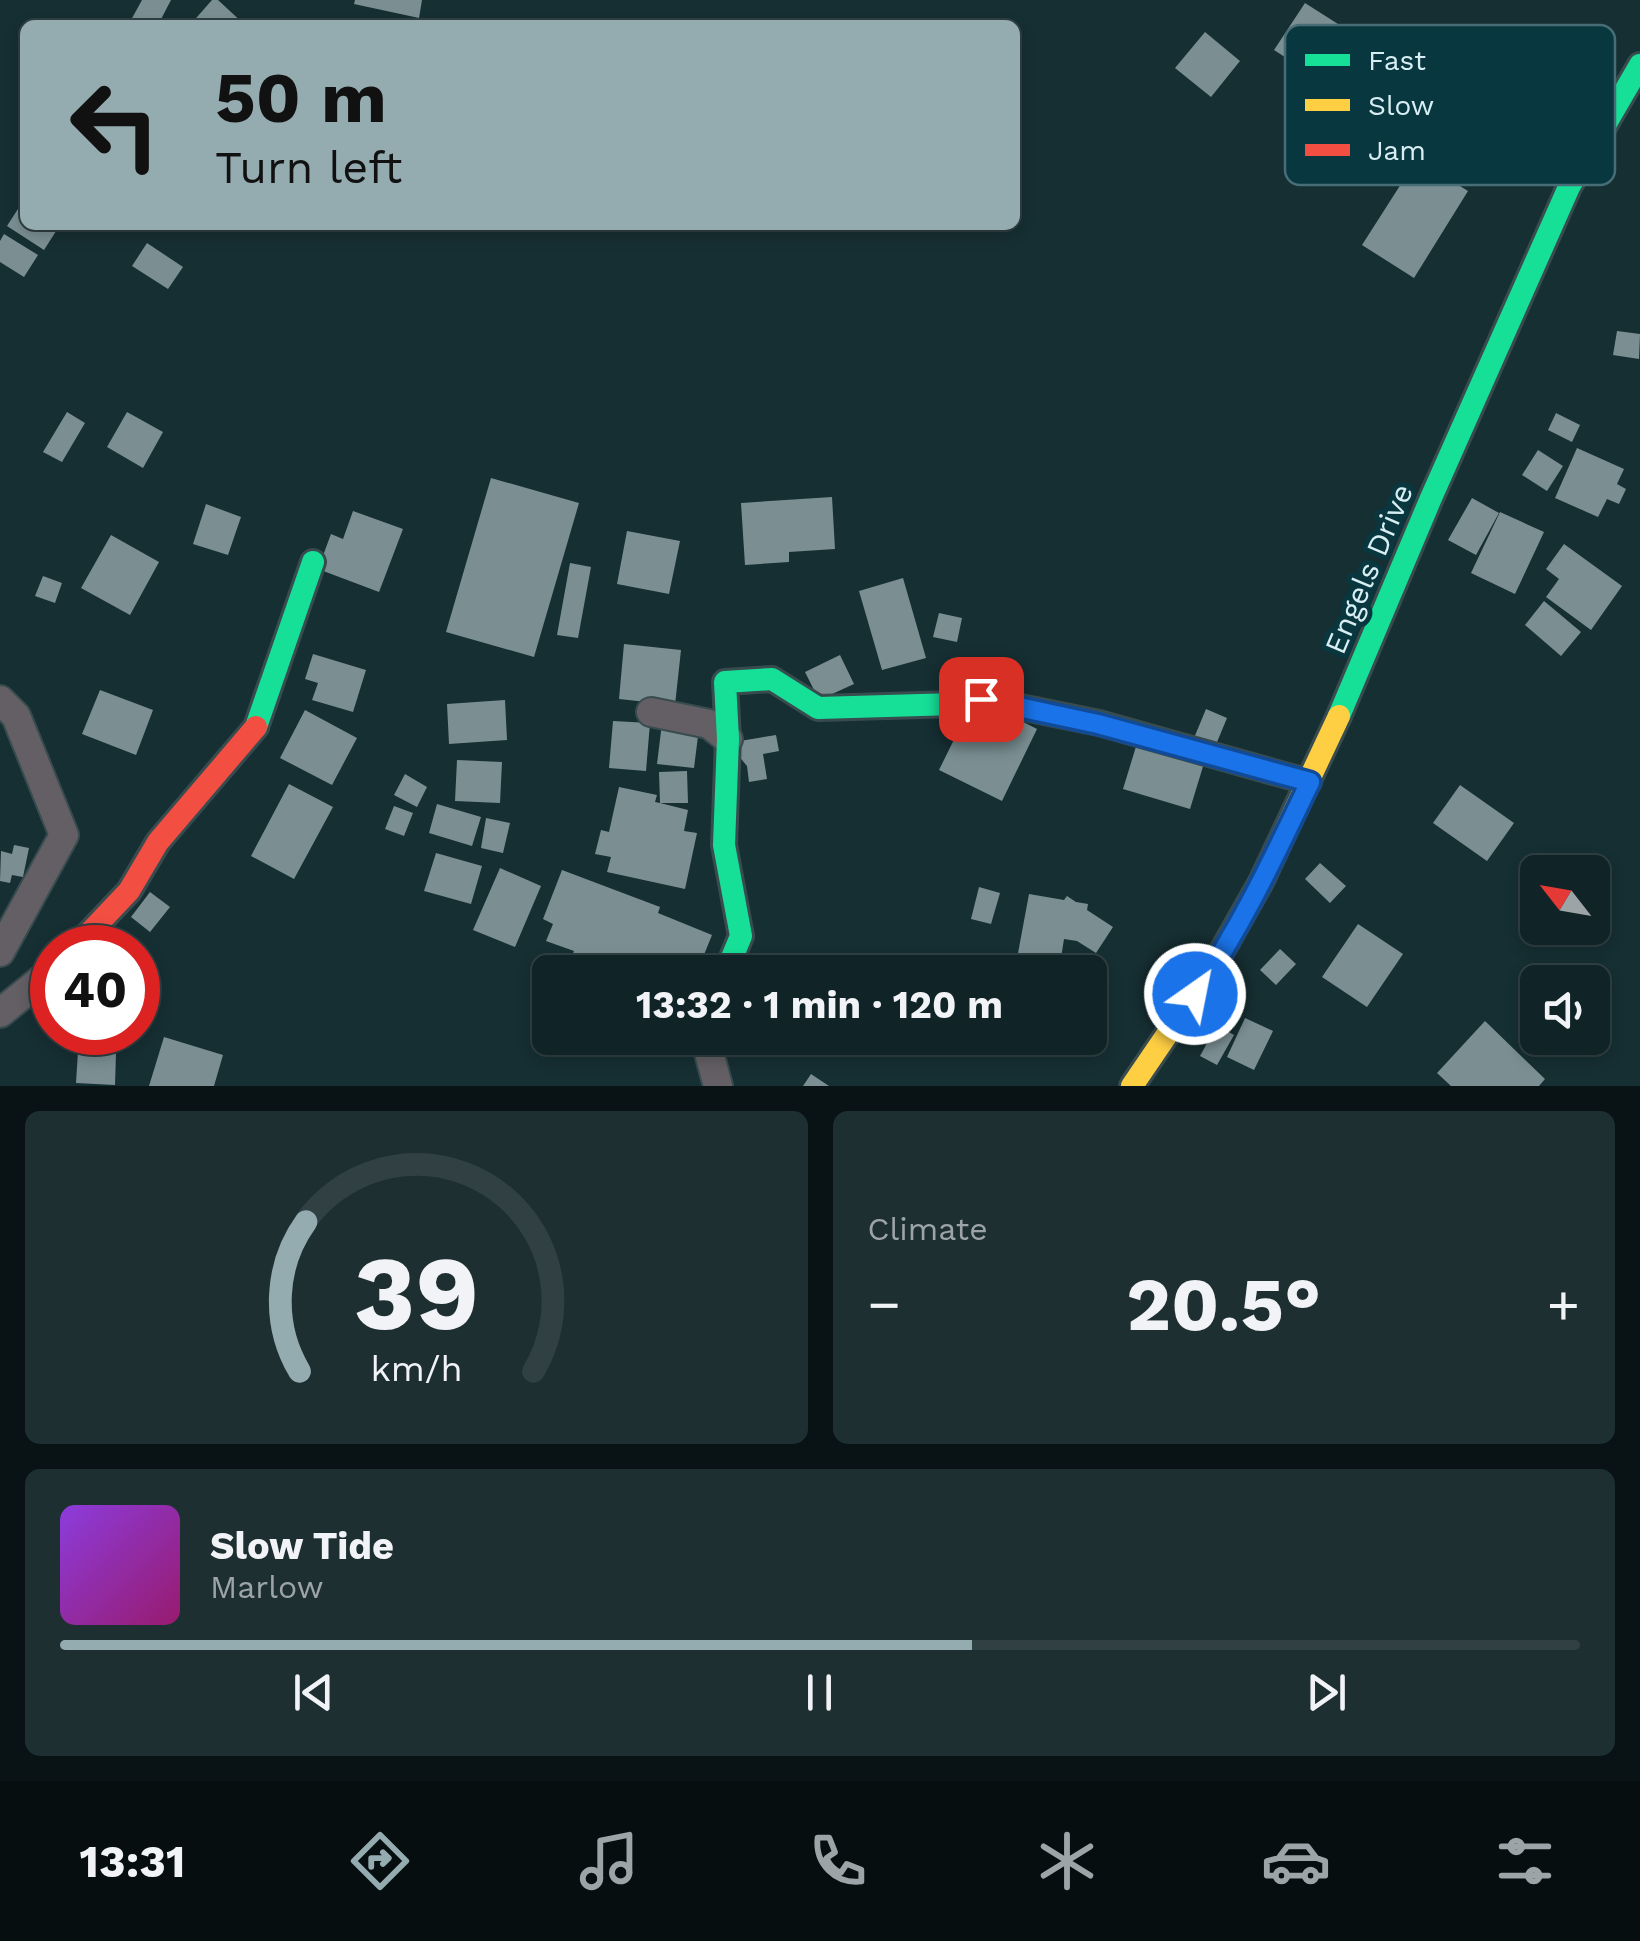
<!DOCTYPE html>
<meta charset="utf-8">
<style>
:root{--surface:#102326;--page:#1e2f32;--text:#f1f3f6;--muted:#9ca4a7;--line:#304043;--accent:#94abb0}
body{margin:0;font-family:"Work Sans",sans-serif;background:var(--page);color:var(--text);height:100vh;display:flex;flex-direction:column;font-size:38px;white-space:nowrap}
*{box-sizing:border-box;margin:0}
p{font-size:32px;color:var(--muted)}
.icon{flex:none;width:55px;height:55px;fill:none;stroke:currentColor;stroke-width:2;stroke-linecap:round;stroke-linejoin:round}
.map{position:relative;height:1086px;overflow:hidden}
.drawer{display:flex;flex-direction:column;gap:25px;padding:25px;background:#091315;flex:1}
.drawer>*{flex:none}
.hud{position:absolute;left:20px;top:20px;width:1000px;height:210px;border-radius:15px;box-shadow:0 5px 15px #0003,0 0 0 2px var(--line);background:#94abb0;color:#111;overflow:hidden}
.needle{width:65px;rotate:301deg}
.fabs{position:absolute;left:1520px;top:855px;display:grid;gap:20px}
.fabs a{display:grid;place-items:center;width:90px;height:90px;border-radius:15px;background:var(--surface);box-shadow:0 5px 15px #0003,0 0 0 2px var(--line);font-size:50px}
.speed{position:absolute;left:30px;top:925px;display:flex;gap:20px;font-size:50px;font-weight:700;text-align:center}
.speed>*{display:grid;place-content:center;width:130px;height:130px;border-radius:50%;background:var(--surface);box-shadow:0 5px 15px #0003,0 0 0 2px var(--line);line-height:1}
.speed .limit{border:15px solid #d22;background:#fff;color:#111}
.pin{position:absolute;display:grid;place-items:center;width:85px;height:85px;color:#fff;margin:-42px;border-radius:20px;box-shadow:0 5px 15px #0006}
.me{position:absolute;width:110px;margin:-55px;rotate:33deg;stroke-linejoin:round;filter:drop-shadow(0 0 8px #0008)}
.turn{display:flex;align-items:center;gap:35px;height:210px;padding:0 30px;font-size:45px}
.turn .icon{width:130px;height:130px;stroke-width:2.5}
.turn b{display:block;font-size:70px;line-height:85px}
.big{font-size:75px;font-weight:700;line-height:1.1}
.drawer .tile{flex:1;display:flex;flex-direction:column;justify-content:center;gap:15px;min-width:0;padding:0 35px;border-radius:15px;background:var(--page)}
.drawer .dial{align-items:center;gap:0}
.dial svg{height:260px;overflow:visible;fill:none;stroke:var(--line);stroke-width:7;stroke-linecap:round;text-anchor:middle}
.dial text{fill:var(--text);stroke:none}
.song{display:flex;align-items:center;gap:30px}
.cover{width:120px;height:120px;border-radius:15px;background:linear-gradient(135deg,hsl(270 70% 55%),hsl(320 70% 35%))}
.played{height:10px;border-radius:5px;background:linear-gradient(90deg,var(--accent) 60%,var(--line) 60%)}
.keys{display:flex;justify-content:space-around;direction:ltr}
.heat{display:flex;justify-content:space-between;align-items:center;font-size:55px;direction:ltr}
.drawer .tiles{flex:1;display:grid;gap:25px;grid-template-columns:1fr 1fr}
.tile:last-child{grid-column:span 2}
.trip{position:absolute;left:532px;top:955px;width:575px;height:100px;border-radius:15px;background:var(--surface);box-shadow:0 5px 15px #0003,0 0 0 2px var(--line);font-weight:700;line-height:100px;text-align:center}
.menu{display:flex;height:160px;justify-content:space-around;align-items:center;background:#060e0f;color:var(--muted)}
.menu .icon{width:70px;height:70px}
.menu .active{color:var(--accent)}
.menu b{font-size:45px;color:var(--text)}
.map>svg:first-child{display:block}
</style>
<div class="map">
<svg width="1640" height="1086" viewBox="0 0 1640 1086">
<rect width="100%" height="100%" fill="#162f33"/>
<!-- building -->
<path fill="#7b8f93" d="M142 0H171L158 25H140L131 20Z
M212 0H218L245 25H190Z
M355 0H422L419 18 354 4Z
M1305 3 1382 52 1351 100 1274 50Z
M1205 32 1240 61 1211 97 1175 68Z
M1417 159 1468 191 1414 278 1362 245Z
M25 198V225H60L44 250 7 226Z
M4 234 38 255 24 277 0 262V241Z
M147 243 183 267 168 289 132 266Z
M1617 331 1640 334 1639 359 1613 355Z
M67 412 85 423 62 462 43 452Z
M127 412 163 432 143 468 107 447Z
M1556 413 1580 425 1572 442 1548 430Z
M1577 448 1624 469 1617 484 1626 489 1619 504 1607 499 1598 517 1555 498Z
M1538 450 1563 466 1547 491 1522 475Z
M491 478 579 503 534 657 446 632Z
M832 497 835 549 789 552V562L745 565 741 503Z
M1472 498 1499 513 1476 555 1448 540Z
M206 504 241 517 228 555 193 544Z
M353 511 403 529 379 592 318 569 331 534 343 539Z
M1500 512 1544 532 1515 594 1471 573Z
M627 531 680 541 669 594 617 584Z
M111 535 159 562 130 615 81 588Z
M1564 544 1622 586 1591 630 1546 597 1559 579 1546 569Z
M570 563 591 567 578 638 557 635Z
M43 576 62 583 55 603 35 596Z
M903 578 926 658 882 670 859 591Z
M1544 601 1581 632 1561 656 1525 625Z
M939 613 962 618 957 642 933 637Z
M624 644 681 650 675 705 619 699Z
M313 654 366 670 353 712 312 700 318 683 305 679Z
M840 655 854 684 819 700 805 672Z
M100 690 153 710 136 755 82 734Z
M975 697 1037 729 1002 801 939 770Z
M505 700 507 740 449 744 447 704Z
M1206 709 1227 718 1215 747 1194 738Z
M305 710 357 738 332 785 280 758Z
M613 721 650 723 646 771 609 768Z
M662 723 699 728 694 768 657 764Z
M776 735 779 751 763 754 767 779 749 782 747 766 728 743Z
M1138 740 1205 760 1190 809 1123 789Z
M457 760 502 762 500 803 455 801Z
M687 771 688 803H660L688 810 684 831 697 833 685 889 607 872 611 857 595 854 601 830 609 832 619 787 657 795 655 802 660 803 659 772Z
M405 774 427 787 417 807 394 795Z
M289 784 333 807 294 879 251 856Z
M1460 785 1514 823 1487 861 1433 823Z
M437 804 481 817 472 846 429 833Z
M394 806 413 813 404 836 385 829Z
M486 818 510 823 503 853 481 848Z
M14 845 29 848 23 877 12 875 10 883 0 881 1 851 12 854Z
M436 853 482 866 471 904 424 891Z
M1320 863 1346 886 1330 903 1305 879Z
M500 868 541 886 515 947 473 930Z
M562 870 660 907 658 913 712 935 697 972H566L574 951 546 941 553 924 543 919Z
M979 887 1000 893 991 924 971 919Z
M150 892 170 907 150 932 131 917Z
M1029 894 1064 900 1067 896 1076 902 1088 904 1087 910 1113 927 1096 953 1077 941 1064 939 1059 971 1016 964Z
M1358 924 1403 954 1367 1007 1322 977Z
M1280 949 1296 964 1276 985 1260 970Z
M1245 1018 1273 1031 1254 1070 1227 1057Z
M1485 1021 1545 1079 1539 1086H1451L1437 1073Z
M1217 1025 1234 1035 1217 1065 1200 1056Z
M164 1037 223 1055 214 1086H149Z
M78 1051 116 1053 115 1085 76 1083Z
M811 1074 829 1086H803Z"/>
<g fill="none" stroke-linecap="round" stroke-linejoin="round">
<!-- street casing -->
<g stroke="#384c4f" stroke-width="32">
<path id="street" d="M0 700 16 716 64 835 0 952
M651 712 709 724 728 739
M0 1013 52 971
M705 1038 718 1086"/>
</g>
<!-- fast casing -->
<g stroke="#384c4f" stroke-width="28">
<path id="fast" d="M981 699 1099 723 1309 782
M1339 716 1431 498 1569 187 1640 65
M256 727 313 562
M726 972 741 936 724 845 728 739 725 682 772 679 818 708 955 704"/>
</g>
<!-- slow casing -->
<g stroke="#384c4f" stroke-width="28">
<path id="slow" d="M1132 1086 1213 967 1261 882 1339 716"/>
</g>
<!-- jam casing -->
<g stroke="#384c4f" stroke-width="28">
<path id="jam" d="M75 948 129 891 158 842 256 727"/>
</g>
<!-- street -->
<use href="#street" stroke="#635f64" stroke-width="28"/>
<!-- fast -->
<use href="#fast" stroke="#16e098" stroke-width="22"/>
<!-- slow -->
<use href="#slow" stroke="#ffcf43" stroke-width="22"/>
<!-- jam -->
<use href="#jam" stroke="#f24e42" stroke-width="22"/>
</g>
<g fill="none" stroke-linecap="round" stroke-linejoin="round">
<!-- route casing -->
<g stroke="#114b97" stroke-width="25">
<path id="route" d="M981 699 1098 724 1310 782C1275 855 1241 928 1195 994"/>
</g>
<!-- route -->
<use href="#route" stroke="#1a73e8" stroke-width="18"/>
</g>
<g text-anchor="middle" stroke-width="10" stroke-linejoin="round" paint-order="stroke">
<!-- street labels -->
<g font-size="30" fill="#d8eef3" stroke="#093740">
<text transform="translate(1369 569) rotate(-67)" y="10">Engels Drive</text>
</g>
</g>
<!-- legend -->
<rect x="1285" y="25" width="330" height="160" rx="15" fill="#093740" stroke="#476e76" stroke-width="2.5"/>
<rect x="1305" y="54" width="45" height="12" fill="#16e098"/>
<rect x="1305" y="99" width="45" height="12" fill="#ffcf43"/>
<rect x="1305" y="144" width="45" height="12" fill="#f24e42"/>
<g font-size="28" fill="#d8eef3">
<text x="1368" y="70">Fast</text>
<text x="1368" y="115">Slow</text>
<text x="1368" y="160">Jam</text>
</g>
</svg>
<div class="fabs">
<a><svg class="needle" viewBox="-14 -14 28 28"><path d="M0-13l5 13h-10z" fill="#e53935"/><path d="M0 13l5-13h-10z" fill="#9ca4a7"/></svg></a>
<a><svg class="icon" aria-label="sound" viewBox="0 0 24 24"><path d="M4 9h4l5-4v14l-5-4H4zM17 9q2 3 0 6"/></svg></a>
</div>
<div class="speed"><div class="limit">40</div></div>
<div class="pin" style="left:981px;top:699px;background:#d93025"><svg class="icon" aria-label="arrive" viewBox="0 0 24 24"><path d="M6 21V4h12l-3 4 3 4H6"/></svg></div>
<svg class="me" style="left:1195px;top:994px" viewBox="-20 -20 40 40"><circle r="17" fill="#1a73e8" stroke="#fff" stroke-width="3"/><path d="M0-11L8 9 0 5-8 9z" fill="#fff"/></svg>
<div class="trip">13:32 · 1 min · 120 m</div>
<div class="hud">
<div class="turn"><svg class="icon" aria-label="left" viewBox="0 0 24 24"><path d="M17 20v-9H6M10 6l-5 5 5 5"/></svg><div><b>50 m</b>Turn left</div></div>
</div>
</div>
<section class="drawer">
<div class="tiles">
<div class="tile dial"><svg viewBox="0 0 100 80">
<path d="M14 69A42 42 0 1 1 86 69"/>
<path d="M14 69A42 42 0 0 1 16 23" stroke="#94abb0"/>
<text x="50" y="56" font-size="32" font-weight="700">39</text>
<text x="50" y="72" font-size="11">km/h</text>
</svg></div>
<div class="tile"><p>Climate</p>
<div class="heat"><a>−</a><b class="big">20.5°</b><a>+</a></div>
</div>
<div class="tile">
<div class="song"><i class="cover"></i><div><b>Slow Tide</b><p>Marlow</p></div></div>
<div class="played"></div>
<div class="keys"><svg class="icon" aria-label="previous" viewBox="0 0 24 24"><path d="M18 5L8 12l10 7zM5 5v14"/></svg><svg class="icon" aria-label="pause" viewBox="0 0 24 24"><path d="M8 5v14M16 5v14"/></svg><svg class="icon" aria-label="next" viewBox="0 0 24 24"><path d="M6 5l10 7-10 7zM19 5v14"/></svg></div>
</div>
</div>
</section>
<nav class="menu">
<b>13:31</b>
<svg class="icon active" aria-label="directions" viewBox="0 0 24 24"><path d="M12 3l9 9-9 9-9-9zM9 14v-3h6M13 9l2 2-2 2"/></svg>
<svg class="icon" aria-label="music" viewBox="0 0 24 24"><path d="M9 18V5l10-2v13"/><circle cx="6" cy="18" r="3"/><circle cx="16" cy="16" r="3"/></svg>
<svg class="icon" aria-label="phone" viewBox="0 0 24 24"><path d="M5 4h4l2 5-3 2q2 4 5 5l2-3 5 2v4C11 20 4 13 5 4z"/></svg>
<svg class="icon" aria-label="climate" viewBox="0 0 24 24"><path d="M12 3v18M4 7l16 10M4 17L20 7"/></svg>
<svg class="icon" aria-label="car" viewBox="0 0 24 24"><path d="M5 17H2v-5l4-1 3-4h7l3 4 3 1v5h-3M9 17h6M6 11h13"/><circle cx="7" cy="17" r="2"/><circle cx="17" cy="17" r="2"/></svg>
<svg class="icon" aria-label="filters" viewBox="0 0 24 24"><path d="M4 7h16M4 17h16"/><circle cx="9" cy="7" r="2"/><circle cx="15" cy="17" r="2"/></svg>
</nav>
